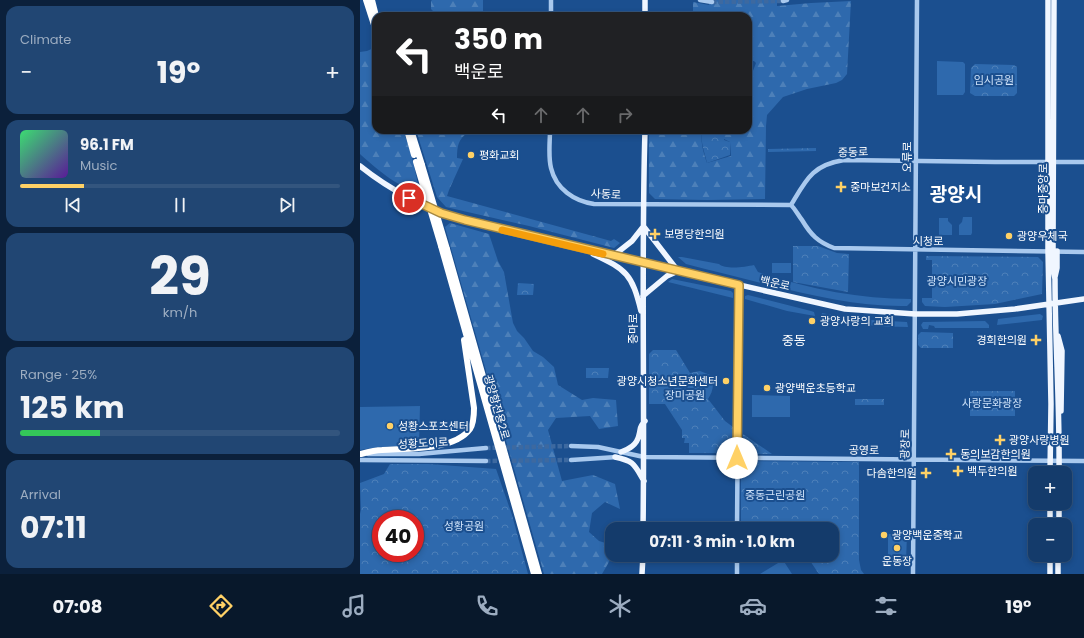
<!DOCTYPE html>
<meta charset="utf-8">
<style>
:root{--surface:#143b6b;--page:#214673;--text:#f1f3f6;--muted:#9dadc1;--line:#33557e;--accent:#ffd166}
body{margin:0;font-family:Poppins,"Noto Sans KR",sans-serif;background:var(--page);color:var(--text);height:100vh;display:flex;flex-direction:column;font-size:15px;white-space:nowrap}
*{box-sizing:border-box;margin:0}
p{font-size:13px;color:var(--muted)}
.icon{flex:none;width:22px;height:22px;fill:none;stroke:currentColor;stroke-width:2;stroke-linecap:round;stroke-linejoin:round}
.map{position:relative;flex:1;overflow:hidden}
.sheet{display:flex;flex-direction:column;gap:6px;padding:6px;background:#0b203b;width:360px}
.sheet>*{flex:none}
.top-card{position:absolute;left:12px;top:12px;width:380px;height:122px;border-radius:12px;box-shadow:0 2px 6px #0003,0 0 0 1px var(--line);background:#202124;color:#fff;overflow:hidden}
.controls{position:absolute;left:668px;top:466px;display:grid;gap:8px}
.controls a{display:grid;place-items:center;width:44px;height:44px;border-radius:8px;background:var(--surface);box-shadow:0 2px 6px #0003,0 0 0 1px var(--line);font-size:20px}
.speed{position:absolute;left:12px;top:510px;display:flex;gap:8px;font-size:20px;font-weight:700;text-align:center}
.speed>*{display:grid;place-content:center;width:52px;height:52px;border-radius:50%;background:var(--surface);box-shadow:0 2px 6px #0003,0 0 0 1px var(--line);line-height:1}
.speed .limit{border:6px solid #d22;background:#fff;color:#111}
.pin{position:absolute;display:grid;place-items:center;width:34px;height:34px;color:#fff;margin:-17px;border:2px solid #fff;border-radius:50%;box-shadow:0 1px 4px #0007}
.me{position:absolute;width:44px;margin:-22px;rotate:0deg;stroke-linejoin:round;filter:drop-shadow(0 0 3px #0008)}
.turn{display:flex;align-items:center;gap:14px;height:84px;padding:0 16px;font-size:18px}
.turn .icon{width:52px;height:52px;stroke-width:2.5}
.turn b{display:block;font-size:28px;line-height:34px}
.lanes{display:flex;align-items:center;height:38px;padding:0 16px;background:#0003;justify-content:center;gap:20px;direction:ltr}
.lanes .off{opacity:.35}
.big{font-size:30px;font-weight:700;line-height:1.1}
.sheet .widget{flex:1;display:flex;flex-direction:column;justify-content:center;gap:6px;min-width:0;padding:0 14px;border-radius:12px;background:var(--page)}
.sheet .dial{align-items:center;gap:0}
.dial b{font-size:52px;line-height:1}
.song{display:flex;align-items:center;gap:12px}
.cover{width:48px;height:48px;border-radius:6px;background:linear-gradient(135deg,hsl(140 70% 55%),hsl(270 70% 35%))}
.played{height:4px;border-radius:2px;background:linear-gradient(90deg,var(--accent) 20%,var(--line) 20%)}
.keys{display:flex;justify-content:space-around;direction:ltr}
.heat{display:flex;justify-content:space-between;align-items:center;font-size:22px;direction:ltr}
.charge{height:6px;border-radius:3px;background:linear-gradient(90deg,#34c759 25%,var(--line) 0)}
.trip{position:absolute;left:245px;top:522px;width:234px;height:40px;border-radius:12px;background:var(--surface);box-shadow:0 2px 6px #0003,0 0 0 1px var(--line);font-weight:700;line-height:40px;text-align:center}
.tab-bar{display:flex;height:64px;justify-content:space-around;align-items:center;background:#08182b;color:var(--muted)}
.tab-bar .icon{width:28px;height:28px}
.tab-bar .selected{color:var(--accent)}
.tab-bar b{font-size:18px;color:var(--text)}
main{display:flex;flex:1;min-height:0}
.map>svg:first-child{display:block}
</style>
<main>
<section class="sheet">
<div class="widget"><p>Climate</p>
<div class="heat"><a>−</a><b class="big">19°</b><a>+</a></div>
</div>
<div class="widget">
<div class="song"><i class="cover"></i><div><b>96.1 FM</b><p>Music</p></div></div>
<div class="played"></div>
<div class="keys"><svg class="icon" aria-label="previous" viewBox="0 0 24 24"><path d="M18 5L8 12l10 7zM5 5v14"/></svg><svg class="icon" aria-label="pause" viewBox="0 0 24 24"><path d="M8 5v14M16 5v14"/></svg><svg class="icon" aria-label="next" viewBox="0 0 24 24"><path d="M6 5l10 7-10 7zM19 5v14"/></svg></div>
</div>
<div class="widget dial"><b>29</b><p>km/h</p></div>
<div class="widget"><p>Range · 25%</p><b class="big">125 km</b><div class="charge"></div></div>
<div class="widget"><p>Arrival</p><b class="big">07:11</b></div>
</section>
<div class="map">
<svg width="724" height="574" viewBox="0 0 724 574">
<defs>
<pattern id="forest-firs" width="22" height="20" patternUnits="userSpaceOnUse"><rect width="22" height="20" fill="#2e69ad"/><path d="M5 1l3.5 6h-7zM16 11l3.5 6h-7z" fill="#4d80b9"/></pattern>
<pattern id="park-crowns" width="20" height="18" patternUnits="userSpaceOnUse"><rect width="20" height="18" fill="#2e69ad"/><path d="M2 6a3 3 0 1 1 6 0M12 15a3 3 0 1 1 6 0" fill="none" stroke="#4d80b9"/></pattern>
</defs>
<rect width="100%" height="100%" fill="#1b4f8f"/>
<!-- grass -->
<path fill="#2e69ad" d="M577 61 603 62 605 64V92L603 95H577Z
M603 217H612V233L611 235H599V225L602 222Z
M579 218H588V221L592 225V235H579Z
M318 257H322L359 264C366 270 385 267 394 265L398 272C448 289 499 299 551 299V302L547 306C501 307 454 296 409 285 381 278 353 271 326 264Z
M412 263H431V273H412Z
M312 279 371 291 373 293V298L308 282Z
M388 295 451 311 454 312 455 316 427 311 385 299V296Z
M462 313 492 319 547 322 548 327C519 327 490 324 461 318Z
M680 314 683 316 682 320 637 325 638 319Z
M625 321 629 325V328H575L574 326 569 325 568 329H563L561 325 563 322Z
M392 395 430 396V417H392Z
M60 406 59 445 19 447 0 450V407Z
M528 534H547L546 563 528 562Z
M423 560 432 574H400Z"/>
<!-- forest -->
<path fill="url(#forest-firs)" d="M72 0H123V16H67L75 13 71 9V1Z
M349 0H417V6L451 3 491 1 487 74 482 80 476 83 447 89 423 97 407 115 406 126 405 199 347 200 295 199 289 193V130H343C339 139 344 154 347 163L371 156 370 142 364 139V130H388V84L396 63 394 61H388V16H333V2L349 5Z
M16 47V130H43L51 153 58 184C55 185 52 187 49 187 38 188 9 162 0 154V52L7 51Z
M56 130H108V132C98 140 97 146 97 158L103 159 89 190 87 196 251 241 254 239 260 243 254 248 169 226 86 207 77 197Z
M90 223 129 234 138 261 144 272 153 323 157 331 164 338 173 351 183 357 194 367 198 385 222 400 233 398 256 400 258 426 239 429 230 416 196 418 188 430 202 481 233 475 255 484 260 509 245 502 232 513 229 532 239 541 252 545 253 555 242 574H184L85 227Z"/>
<!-- park -->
<path fill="url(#park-crowns)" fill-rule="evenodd" d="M615 64 654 65 657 67V93L654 96H615L610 93 611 68Z
M343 130H364V140L370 142V155L347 163C345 153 339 139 343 130Z
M456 148V151L408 152V149Z
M433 246H458L477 253 489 254 488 292 433 282Z
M566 256 678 257 683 262 682 294 635 304 585 307 565 306 562 302V298H572V260H566Z
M158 283 174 284 173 295H157Z
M561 332 593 333V348H561L558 345V335Z
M293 350H316L330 373 340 371 350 375C355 383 353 391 348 399L365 421 373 427V446L366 453H329V443H324L325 438H322V430L305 404H289V354Z
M226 368H249L248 378H226Z
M610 391H655V416H610Z
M495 399H524V405H495Z
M383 434 412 454H388L383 448Z
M384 461 499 462V560L501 570 504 574H459L446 555H472V529H381V464Z
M30 464H68L136 469 152 515 168 574H0V514L1 510 0 483 24 474ZM21 519H55V553H21Z"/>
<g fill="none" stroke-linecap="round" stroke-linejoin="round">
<!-- minor-tunnel -->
<path stroke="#3d69a0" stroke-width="4.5" stroke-dasharray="4.5 2" stroke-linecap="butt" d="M352 2 423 1
M126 448 211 446
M126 461 211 460"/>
<!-- minor -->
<path stroke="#a9c9ee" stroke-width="4.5" d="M340 0 352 2
M423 1 427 0
M191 16V0
M190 130C190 142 188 156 191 168 196 189 214 201 234 204L431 205C446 180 452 165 484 160L635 162H724
M431 205C436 210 438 215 442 220 451 235 458 242 474 248L724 252
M211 446 238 447 284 457 724 461
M8 454H59L126 448
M0 460 126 461
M211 460 257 457
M377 529 379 285
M377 555V574
M553 574 557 0"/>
<!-- major -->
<path stroke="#f0f6ff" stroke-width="5.5" d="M285 0V16
M688 0V251L691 404 690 473
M694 0 693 251V269L695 279C695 344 700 408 699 473
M0 166C31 191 67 209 105 221L283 263 485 309 555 314H597L655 309 724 299
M284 227 318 271
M233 254C267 270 272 274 281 311
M253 256 272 241 283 227
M695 277 697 268V251
M283 296 307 276 318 271
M698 336 702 351 701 411
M261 452C269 449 277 445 279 435 281 428 279 427 285 421
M255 457C274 461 274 464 284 481
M690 525V503
M699 525V503
M283 529C285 396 281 263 285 130
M282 574 283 555
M690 574V555
M698 574V555"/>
<!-- highway -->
<path stroke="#fff" stroke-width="6" d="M6 0 16 31
M12 0 16 16
M47 130 54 155
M51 130 62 165
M81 246 174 574
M87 249 179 574
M1 454C8 452 15 450 22 450 46 448 94 451 110 429 114 423 114 414 114 408L104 340"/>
<!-- highway-bridge -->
<path stroke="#fff" stroke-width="6" d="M56 162 81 246
M62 165 87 249"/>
</g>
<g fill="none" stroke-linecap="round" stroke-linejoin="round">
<!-- route casing -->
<g stroke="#a68842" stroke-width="10">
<path id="route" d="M49 198 81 213 105 220 379 285 377 458"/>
</g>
<!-- route -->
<use href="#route" stroke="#ffd166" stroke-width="7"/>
<!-- slow -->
<path stroke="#f59e0b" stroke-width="7" d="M142 230 243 254"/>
</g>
<!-- markers -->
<g fill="#ffd166" stroke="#1b4f8f" stroke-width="1.5">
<circle cx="111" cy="155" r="4"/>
<path d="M479 181h4v4h4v4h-4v4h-4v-4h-4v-4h4z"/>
<path d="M293 228h4v4h4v4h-4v4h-4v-4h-4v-4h4z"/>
<circle cx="649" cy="236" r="4"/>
<circle cx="452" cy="321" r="4"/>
<path d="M674 334h4v4h4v4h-4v4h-4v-4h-4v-4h4z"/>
<circle cx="366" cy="381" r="4"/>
<circle cx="407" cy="388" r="4"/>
<circle cx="30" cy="426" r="4"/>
<path d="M638 434h4v4h4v4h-4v4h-4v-4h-4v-4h4z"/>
<path d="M589 448h4v4h4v4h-4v4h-4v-4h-4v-4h4z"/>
<path d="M596 465h4v4h4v4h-4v4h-4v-4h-4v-4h4z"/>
<path d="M564 467h4v4h4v4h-4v4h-4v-4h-4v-4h4z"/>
<circle cx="524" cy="535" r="4"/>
<circle cx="537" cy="548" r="4"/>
</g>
<g text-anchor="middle" stroke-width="4" stroke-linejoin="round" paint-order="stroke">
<!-- park labels -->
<g font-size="11" fill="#cfe3fa" stroke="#1b4f8f">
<text x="634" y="84">임시공원</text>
<text x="597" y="285">광양시민광장</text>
<text x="325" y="399">장미공원</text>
<text x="632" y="407">사랑문화광장</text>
<text x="415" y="499">중동근린공원</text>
<text x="104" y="530">성황공원</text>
</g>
<!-- street labels -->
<g font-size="11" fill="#fff" stroke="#1b4f8f">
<text transform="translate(493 152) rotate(-2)" y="4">중동로</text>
<text transform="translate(547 157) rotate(-90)" y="4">오류로</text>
<text transform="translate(683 189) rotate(-90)" y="4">중마중앙로</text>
<text transform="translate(246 194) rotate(3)" y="4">사동로</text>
<text x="568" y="245">시청로</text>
<text transform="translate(415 283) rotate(13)" y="4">백운로</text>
<text transform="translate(273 329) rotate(-90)" y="4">중마로</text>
<text transform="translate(137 407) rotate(74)" y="4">광양항전용2로</text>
<text transform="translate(63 443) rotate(-3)" y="4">성황도이로</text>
<text transform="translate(545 444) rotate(-89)" y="4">광장로</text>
<text transform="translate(504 450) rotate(1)" y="4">공영로</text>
</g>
<!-- poi labels -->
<g font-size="11" fill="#fff" stroke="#1b4f8f" text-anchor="start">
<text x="119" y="159">평화교회</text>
<text x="490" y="191">중마보건지소</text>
<text x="304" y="238">보명당한의원</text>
<text x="657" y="240">광양우체국</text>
<text x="460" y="325">광양사랑의 교회</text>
<text x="667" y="344" text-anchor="end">경희한의원</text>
<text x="358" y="385" text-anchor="end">광양시청소년문화센터</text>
<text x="415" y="392">광양백운초등학교</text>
<text x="38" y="430">성황스포츠센터</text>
<text x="649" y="444">광양사랑병원</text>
<text x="600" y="458">동의보감한의원</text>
<text x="607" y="475">백두한의원</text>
<text x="557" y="477" text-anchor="end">다솜한의원</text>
<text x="532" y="539">광양백운중학교</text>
<text x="537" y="565" text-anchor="middle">운동장</text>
</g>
<!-- quarter labels -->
<g font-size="13" fill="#fff" stroke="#1b4f8f">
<text x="434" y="345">중동</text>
</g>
<!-- town labels -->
<g font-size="19" font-weight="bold" fill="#fff" stroke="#1b4f8f">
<text x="596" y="201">광양시</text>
</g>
</g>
</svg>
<div class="controls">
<a>+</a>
<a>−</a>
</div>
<div class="speed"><div class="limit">40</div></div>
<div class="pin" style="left:49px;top:198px;background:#d93025"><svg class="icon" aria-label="arrive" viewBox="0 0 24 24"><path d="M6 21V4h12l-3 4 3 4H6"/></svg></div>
<svg class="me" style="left:377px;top:458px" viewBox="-20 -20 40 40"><circle r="19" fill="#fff"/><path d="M0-13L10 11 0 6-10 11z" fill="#ffd166"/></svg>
<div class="trip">07:11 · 3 min · 1.0 km</div>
<div class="top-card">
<div class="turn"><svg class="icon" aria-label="left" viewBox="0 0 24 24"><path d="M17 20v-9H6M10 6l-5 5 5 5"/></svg><div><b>350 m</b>백운로</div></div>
<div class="lanes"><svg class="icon" aria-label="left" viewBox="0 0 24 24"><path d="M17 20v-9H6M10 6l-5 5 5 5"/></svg><svg class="icon off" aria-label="ahead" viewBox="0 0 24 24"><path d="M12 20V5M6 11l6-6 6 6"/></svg><svg class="icon off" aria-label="ahead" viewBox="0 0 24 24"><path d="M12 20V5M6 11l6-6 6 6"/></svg><svg class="icon off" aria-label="right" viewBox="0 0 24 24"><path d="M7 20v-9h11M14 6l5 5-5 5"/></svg></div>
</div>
</div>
</main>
<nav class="tab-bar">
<b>07:08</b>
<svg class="icon selected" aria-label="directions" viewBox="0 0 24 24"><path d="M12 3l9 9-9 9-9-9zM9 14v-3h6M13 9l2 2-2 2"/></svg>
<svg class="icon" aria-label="music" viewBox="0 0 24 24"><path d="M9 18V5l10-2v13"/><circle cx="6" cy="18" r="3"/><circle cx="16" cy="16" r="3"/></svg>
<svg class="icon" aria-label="phone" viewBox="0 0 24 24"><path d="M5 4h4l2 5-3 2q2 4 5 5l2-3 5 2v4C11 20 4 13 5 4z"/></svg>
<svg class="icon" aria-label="climate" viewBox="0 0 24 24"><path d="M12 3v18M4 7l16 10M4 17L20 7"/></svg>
<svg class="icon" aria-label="car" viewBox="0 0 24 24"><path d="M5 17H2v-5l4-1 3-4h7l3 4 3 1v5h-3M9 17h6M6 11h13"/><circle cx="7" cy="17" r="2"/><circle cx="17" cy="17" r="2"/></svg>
<svg class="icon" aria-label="filters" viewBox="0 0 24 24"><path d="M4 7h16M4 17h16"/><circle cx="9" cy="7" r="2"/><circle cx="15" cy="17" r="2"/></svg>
<b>19°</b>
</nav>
